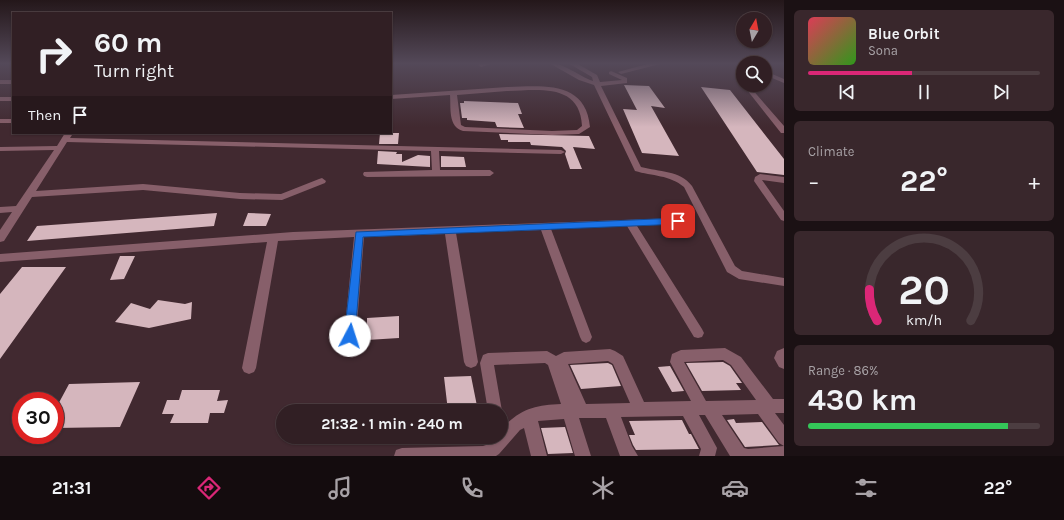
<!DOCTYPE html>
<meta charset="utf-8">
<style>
:root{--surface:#311f24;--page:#39272c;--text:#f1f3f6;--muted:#a8a2a6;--line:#4c3d41;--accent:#db2777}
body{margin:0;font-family:Karla,sans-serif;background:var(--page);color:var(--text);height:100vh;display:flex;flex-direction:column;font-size:15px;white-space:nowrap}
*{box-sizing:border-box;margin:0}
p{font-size:13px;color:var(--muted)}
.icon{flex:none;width:22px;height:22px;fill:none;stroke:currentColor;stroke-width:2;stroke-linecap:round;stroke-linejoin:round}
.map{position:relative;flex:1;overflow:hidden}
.side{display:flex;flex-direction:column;gap:10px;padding:10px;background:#1b1114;width:280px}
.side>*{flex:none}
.banner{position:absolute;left:12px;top:12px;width:380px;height:122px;border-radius:0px;box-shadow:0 1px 3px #0004,0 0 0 1px var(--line);background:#311f24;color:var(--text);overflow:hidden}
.needle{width:26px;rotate:10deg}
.buttons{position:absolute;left:736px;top:12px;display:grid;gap:8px}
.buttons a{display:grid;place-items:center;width:36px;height:36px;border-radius:50%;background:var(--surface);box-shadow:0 1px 3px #0004,0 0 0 1px var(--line);font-size:20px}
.speed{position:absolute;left:12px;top:392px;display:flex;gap:8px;font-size:20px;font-weight:700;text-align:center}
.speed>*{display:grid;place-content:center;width:52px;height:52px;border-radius:50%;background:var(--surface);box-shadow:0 1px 3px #0004,0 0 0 1px var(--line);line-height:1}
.speed .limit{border:6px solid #d22;background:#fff;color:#111}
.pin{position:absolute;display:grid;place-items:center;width:34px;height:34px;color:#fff;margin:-17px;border-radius:8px;box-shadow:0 2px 6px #0006}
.me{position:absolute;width:44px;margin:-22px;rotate:5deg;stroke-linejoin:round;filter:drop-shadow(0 0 3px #0008)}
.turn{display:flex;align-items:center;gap:14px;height:84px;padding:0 16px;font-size:18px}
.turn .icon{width:52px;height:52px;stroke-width:2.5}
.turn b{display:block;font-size:28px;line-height:34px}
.then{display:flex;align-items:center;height:38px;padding:0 16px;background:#0003;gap:8px;font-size:15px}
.big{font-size:30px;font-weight:700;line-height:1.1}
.side .card{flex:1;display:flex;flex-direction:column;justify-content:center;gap:6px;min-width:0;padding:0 14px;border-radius:6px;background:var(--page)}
.side .dial{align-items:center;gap:0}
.dial svg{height:104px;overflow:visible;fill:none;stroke:var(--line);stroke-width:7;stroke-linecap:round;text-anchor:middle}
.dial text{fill:var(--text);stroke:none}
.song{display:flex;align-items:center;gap:12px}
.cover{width:48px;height:48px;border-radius:6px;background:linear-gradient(135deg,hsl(350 70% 55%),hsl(110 70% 35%))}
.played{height:4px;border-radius:2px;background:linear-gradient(90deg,var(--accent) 45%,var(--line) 45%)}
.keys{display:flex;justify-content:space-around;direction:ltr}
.heat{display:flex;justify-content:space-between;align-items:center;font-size:22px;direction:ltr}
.charge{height:6px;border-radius:3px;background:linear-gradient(90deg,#34c759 86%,var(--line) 0)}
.trip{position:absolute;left:276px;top:404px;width:232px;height:40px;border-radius:20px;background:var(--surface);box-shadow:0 1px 3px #0004,0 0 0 1px var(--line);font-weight:700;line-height:40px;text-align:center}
.dock{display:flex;height:64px;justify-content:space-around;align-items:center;background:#140c0e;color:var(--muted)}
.dock .icon{width:28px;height:28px}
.dock .current{color:var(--accent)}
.dock b{font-size:18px;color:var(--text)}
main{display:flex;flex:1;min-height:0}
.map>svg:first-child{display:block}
</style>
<main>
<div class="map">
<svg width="784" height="456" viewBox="0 0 784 456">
<rect width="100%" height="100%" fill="#412930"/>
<!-- building -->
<path fill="#d5b6bd" d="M624 85 649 86 665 108 651 106 679 156 642 153 623 109 637 110Z
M701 87 730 90 784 159V175L757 172Z
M464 101 518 103 522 114H518L524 128 497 127 495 122 467 120V118H462L460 103H464Z
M380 133H399L398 144H379Z
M499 134 589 136 595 149 573 147 582 169H570L565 154 566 151 562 147 531 145 530 142H508V140H501Z
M378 151 397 152 396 154H402V162L418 155 430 156V167L377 164Z
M441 156 464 157 466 167H441Z
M217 213 214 226 27 241 37 226Z
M248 213 271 214 266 226H243Z
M120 256H135L124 279 110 280Z
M22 267H66L0 359V294Z
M158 300 185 304 192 302 191 319 149 328 115 322 131 303 150 309Z
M399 316V338L367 340V318Z
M723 362 730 366 742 383H736L741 390 702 391 686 363Z
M608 363 612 365 621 386 581 389 570 365Z
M670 366 684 391 672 392 658 367Z
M471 376 478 411H448L444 377Z
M140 382 120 427 55 428V410L69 384Z
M182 390H220L217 401 228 400 224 413H210L208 423H170L174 414H162L167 400H179Z
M734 419 736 423 762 422 779 445 745 447 727 420Z
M682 420 689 434H691L699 449 636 450 633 445 629 435H635L629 421Z
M565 427 573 453 548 454 541 428Z"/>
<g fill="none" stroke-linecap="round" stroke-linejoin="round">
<!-- minor -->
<path fill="#875f6a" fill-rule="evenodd" d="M480 63H494L481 67 478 65Z
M549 63C565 63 578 76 593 81L592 77 568 63H576L597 75 600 82 622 80 609 74V72L611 71 627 78V83L601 86 641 167C659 172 680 170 692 186L735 266 742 271 784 278V286L739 279 727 272 684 187C670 175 652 176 635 171L594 85 579 80Z
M651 63H664L621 74 618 72Z
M736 63H743V67L737 64Z
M765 71 784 79V83L765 75Z
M0 80H13V84H0Z
M507 87C542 86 586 80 590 127L579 134 552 135 463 131C448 127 451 108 450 95L391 99V95ZM507 91C539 90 580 83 582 126L577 130 552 131 465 127 461 125 457 95Z
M749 87 751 88 784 126V133H781L747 90V88Z
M0 97H13V101H0Z
M0 119H13V123H0Z
M65 133H71L72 135 70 138 561 150 565 152 561 154 439 151 440 170H490L494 173 490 176 367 177 364 176 363 174 364 172 432 170 431 151 67 142 36 191 143 184 240 193 281 194 319 179 322 178 326 181 325 183 282 200 240 199 143 190 32 197 4 241 0 242V230L12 212 0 213V207L16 206 54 150 0 151V147L57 146Z
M760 174 784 177V183L762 180 784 211V221L781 220 754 181 755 177Z
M678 218 681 219 683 221 681 223 637 226 702 329 704 333 702 337 698 338 694 337 627 226 551 229 592 337 590 341 586 343 582 341 580 337 541 230 456 233 478 362 476 366 471 368 466 366 464 362 445 234 364 237 356 336 354 340 350 341 346 340 344 336 354 237 278 241 256 368 254 372 249 374 244 372 242 368 267 242 0 262V254L293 232Z
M725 348 741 357 773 399H784V413H775L784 425V446L779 443 758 414 722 415 744 448 748 449 784 446V456H730L705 415H699L717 448 715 456H699L701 449 683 416 621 417 632 446 638 456H620L606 418H579L591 456H575L564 419 538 421 547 456H531L524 428 520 430 499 454 496 456H394L396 450 402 448 483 446 489 444 494 437H501V430C519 409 535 405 561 404L548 365 545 363 494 365 502 411 501 414V411H488L480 363 483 355 488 353 547 351 556 356 564 352 610 349 615 351 623 356 644 402 691 401 670 362 672 354 681 350ZM723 360 731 365 756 400 706 401 684 362ZM608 361 613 364 630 403 586 404 568 364Z
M784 348V369L779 367 774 358 777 351Z"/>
</g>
<!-- sky -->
<linearGradient id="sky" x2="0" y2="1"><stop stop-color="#24171a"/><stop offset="0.5" stop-color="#544959"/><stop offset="1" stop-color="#544959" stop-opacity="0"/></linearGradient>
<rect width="784" height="127" fill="url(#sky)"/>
<!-- route -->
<path fill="#1a73e8" stroke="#114b97" d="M678 218 682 221 681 224 363 237 355 336 354 340 350 341 346 340 344 336 356 232Z"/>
</svg>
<div class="buttons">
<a><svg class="needle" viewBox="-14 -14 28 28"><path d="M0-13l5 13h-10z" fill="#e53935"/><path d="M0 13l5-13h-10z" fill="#a8a2a6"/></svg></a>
<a><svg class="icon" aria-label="search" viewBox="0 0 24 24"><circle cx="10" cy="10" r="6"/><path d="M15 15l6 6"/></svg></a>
</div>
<div class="speed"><div class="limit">30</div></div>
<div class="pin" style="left:678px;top:221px;background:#d93025"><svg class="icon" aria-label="arrive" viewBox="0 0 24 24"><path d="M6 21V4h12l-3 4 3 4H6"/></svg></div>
<svg class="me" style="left:350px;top:336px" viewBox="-20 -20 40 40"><circle r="19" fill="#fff"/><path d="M0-13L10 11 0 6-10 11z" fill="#1a73e8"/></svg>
<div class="trip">21:32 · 1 min · 240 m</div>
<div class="banner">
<div class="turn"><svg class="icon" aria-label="right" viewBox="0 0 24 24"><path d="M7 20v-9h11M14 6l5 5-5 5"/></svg><div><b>60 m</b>Turn right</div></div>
<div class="then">Then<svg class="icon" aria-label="arrive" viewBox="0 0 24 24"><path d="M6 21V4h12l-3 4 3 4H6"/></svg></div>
</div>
</div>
<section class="side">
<div class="card">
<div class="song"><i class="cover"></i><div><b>Blue Orbit</b><p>Sona</p></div></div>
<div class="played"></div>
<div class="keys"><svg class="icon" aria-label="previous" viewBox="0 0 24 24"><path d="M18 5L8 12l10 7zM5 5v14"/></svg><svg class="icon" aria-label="pause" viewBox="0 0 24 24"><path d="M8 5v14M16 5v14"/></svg><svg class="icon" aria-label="next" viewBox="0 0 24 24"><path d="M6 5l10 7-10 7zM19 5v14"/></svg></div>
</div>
<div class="card"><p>Climate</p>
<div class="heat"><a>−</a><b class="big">22°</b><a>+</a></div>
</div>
<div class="card dial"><svg viewBox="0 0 100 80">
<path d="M14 69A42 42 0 1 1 86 69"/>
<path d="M14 69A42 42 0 0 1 8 45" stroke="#db2777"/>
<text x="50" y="56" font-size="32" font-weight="700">20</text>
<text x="50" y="72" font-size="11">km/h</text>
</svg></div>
<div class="card"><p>Range · 86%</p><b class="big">430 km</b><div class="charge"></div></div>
</section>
</main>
<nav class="dock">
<b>21:31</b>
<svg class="icon current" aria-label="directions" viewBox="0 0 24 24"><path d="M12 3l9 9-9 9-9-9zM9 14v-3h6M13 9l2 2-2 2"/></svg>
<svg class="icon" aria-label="music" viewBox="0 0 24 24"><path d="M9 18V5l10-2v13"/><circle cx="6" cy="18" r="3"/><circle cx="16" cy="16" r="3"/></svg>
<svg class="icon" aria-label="phone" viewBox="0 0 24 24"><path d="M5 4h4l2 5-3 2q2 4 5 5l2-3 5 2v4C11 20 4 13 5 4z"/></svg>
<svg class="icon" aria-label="climate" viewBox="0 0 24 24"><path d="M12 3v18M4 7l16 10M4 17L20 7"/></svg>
<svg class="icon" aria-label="car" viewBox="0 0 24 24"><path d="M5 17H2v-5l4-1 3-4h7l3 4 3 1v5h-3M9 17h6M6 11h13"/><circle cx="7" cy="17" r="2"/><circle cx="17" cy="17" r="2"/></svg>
<svg class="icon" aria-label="filters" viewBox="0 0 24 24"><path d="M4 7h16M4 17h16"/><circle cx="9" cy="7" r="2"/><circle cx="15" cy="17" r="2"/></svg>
<b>22°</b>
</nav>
